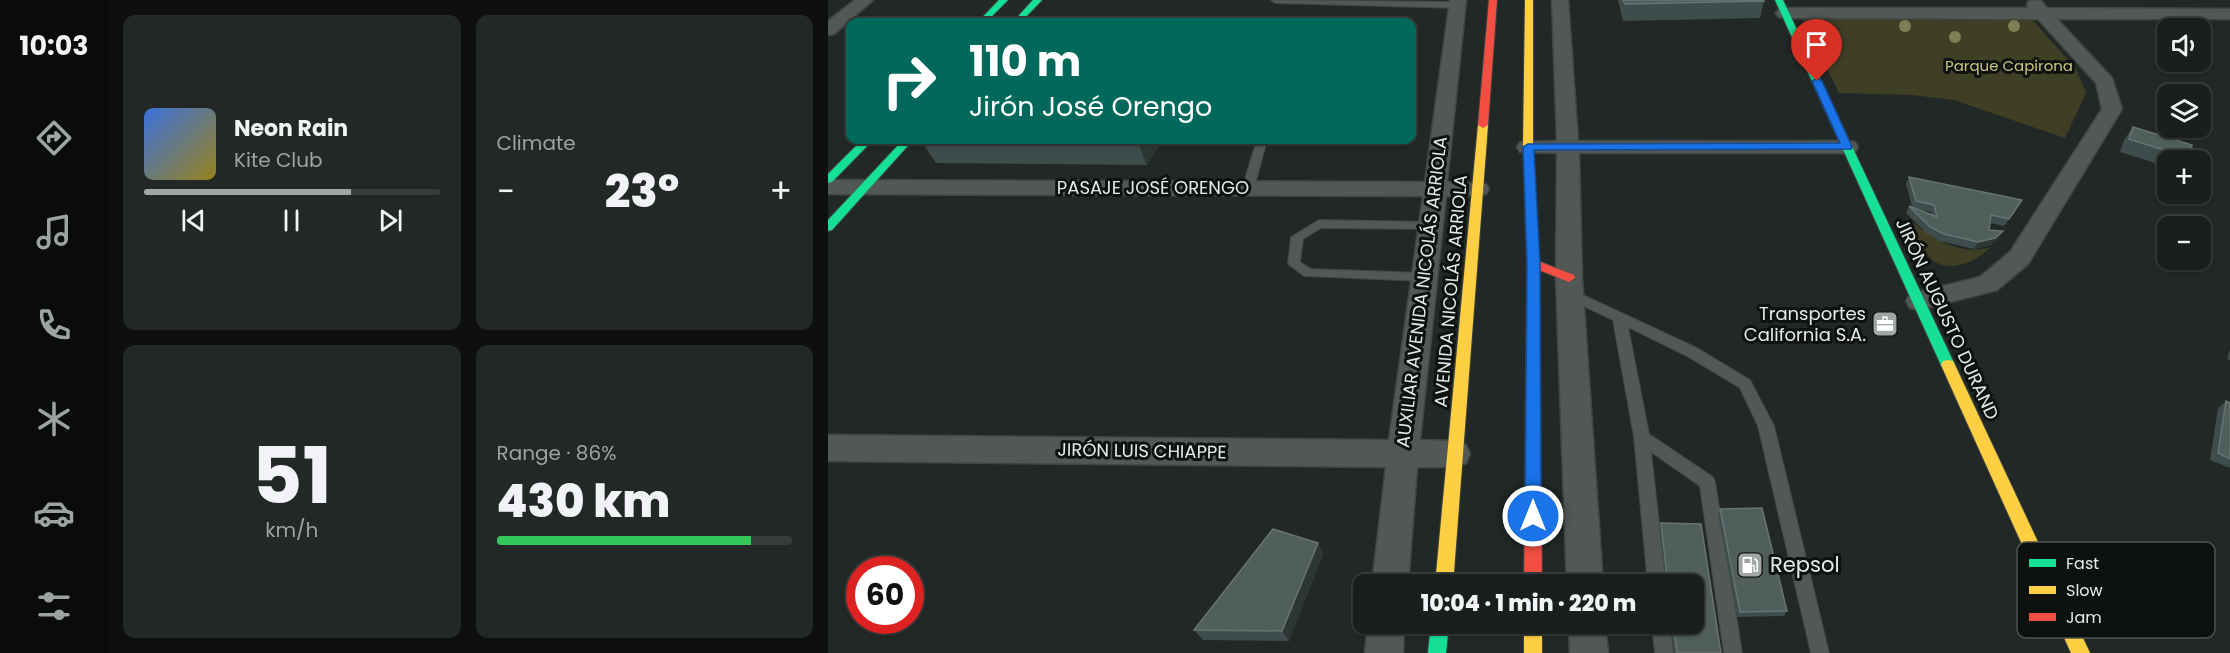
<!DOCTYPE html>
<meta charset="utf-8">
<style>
:root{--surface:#1a1e1c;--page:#232725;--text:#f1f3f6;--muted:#9fa2a3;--line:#383c3b;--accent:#a0a7a3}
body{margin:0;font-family:Poppins,sans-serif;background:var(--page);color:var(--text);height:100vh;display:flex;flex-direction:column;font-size:22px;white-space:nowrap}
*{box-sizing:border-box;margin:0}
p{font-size:20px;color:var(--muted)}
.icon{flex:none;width:33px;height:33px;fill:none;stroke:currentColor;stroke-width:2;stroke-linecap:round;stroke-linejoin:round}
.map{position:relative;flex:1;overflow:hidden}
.side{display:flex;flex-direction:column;gap:15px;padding:15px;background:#0e100f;width:720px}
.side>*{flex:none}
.top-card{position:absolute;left:18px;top:18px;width:570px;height:126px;border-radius:12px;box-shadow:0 2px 4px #0004,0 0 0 2px var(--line);background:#00695c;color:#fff;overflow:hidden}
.fabs{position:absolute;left:1329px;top:18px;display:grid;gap:12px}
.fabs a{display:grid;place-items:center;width:54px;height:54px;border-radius:12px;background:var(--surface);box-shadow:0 2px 4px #0004,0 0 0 2px var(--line);font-size:30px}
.speed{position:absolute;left:18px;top:556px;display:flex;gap:12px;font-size:30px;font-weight:700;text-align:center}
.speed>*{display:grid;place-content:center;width:78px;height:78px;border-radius:50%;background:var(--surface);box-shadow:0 2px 4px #0004,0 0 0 2px var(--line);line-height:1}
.speed .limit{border:9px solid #d22;background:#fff;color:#111}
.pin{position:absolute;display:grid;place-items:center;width:51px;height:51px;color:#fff;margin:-62px -26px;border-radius:50% 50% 50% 0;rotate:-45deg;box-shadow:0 0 6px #0007}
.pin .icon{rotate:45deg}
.me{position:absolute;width:66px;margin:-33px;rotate:0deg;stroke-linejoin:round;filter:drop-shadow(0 0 4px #0008)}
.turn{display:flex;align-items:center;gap:21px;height:126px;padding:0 24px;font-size:27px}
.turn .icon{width:78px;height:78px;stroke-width:2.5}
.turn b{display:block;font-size:42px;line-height:51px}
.big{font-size:45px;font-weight:800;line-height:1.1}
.side .card{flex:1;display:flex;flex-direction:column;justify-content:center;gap:9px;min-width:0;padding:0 21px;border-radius:12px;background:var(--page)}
.side .dial{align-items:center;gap:0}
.dial b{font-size:78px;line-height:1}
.song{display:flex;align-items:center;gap:18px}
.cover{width:72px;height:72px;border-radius:9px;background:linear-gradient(135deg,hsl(220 70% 55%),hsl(50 70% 35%))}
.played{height:6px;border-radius:3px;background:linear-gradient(90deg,var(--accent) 70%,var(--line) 70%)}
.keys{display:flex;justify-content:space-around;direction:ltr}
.heat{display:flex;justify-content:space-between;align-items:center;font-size:33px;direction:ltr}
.charge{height:9px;border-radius:4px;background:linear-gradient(90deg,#34c759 86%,var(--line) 0)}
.side .tiles{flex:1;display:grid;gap:15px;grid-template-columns:repeat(2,1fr)}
.trip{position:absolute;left:525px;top:574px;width:351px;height:60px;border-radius:12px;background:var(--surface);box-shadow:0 2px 4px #0004,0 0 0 2px var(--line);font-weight:800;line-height:60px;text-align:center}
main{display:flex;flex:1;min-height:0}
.tab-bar{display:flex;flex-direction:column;width:108px;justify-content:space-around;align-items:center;background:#0a0c0b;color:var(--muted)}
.tab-bar .icon{width:42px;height:42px}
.tab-bar .on{color:var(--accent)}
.tab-bar b{font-size:27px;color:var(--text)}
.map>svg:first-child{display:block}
</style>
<main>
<nav class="tab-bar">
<b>10:03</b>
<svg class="icon on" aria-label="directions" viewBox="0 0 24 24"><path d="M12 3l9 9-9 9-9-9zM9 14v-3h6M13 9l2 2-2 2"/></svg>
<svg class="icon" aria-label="music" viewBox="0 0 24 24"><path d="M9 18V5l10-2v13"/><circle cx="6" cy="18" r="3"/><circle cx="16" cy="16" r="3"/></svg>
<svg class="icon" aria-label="phone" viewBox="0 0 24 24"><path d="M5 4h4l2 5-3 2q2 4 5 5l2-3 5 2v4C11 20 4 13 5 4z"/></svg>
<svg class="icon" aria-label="climate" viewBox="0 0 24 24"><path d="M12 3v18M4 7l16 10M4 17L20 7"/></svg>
<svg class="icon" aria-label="car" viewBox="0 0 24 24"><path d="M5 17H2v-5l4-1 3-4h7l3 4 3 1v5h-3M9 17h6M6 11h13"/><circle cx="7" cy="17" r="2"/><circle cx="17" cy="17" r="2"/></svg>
<svg class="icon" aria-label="filters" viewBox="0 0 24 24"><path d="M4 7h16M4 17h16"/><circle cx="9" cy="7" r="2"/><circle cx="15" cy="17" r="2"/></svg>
</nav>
<section class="side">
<div class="tiles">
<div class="card">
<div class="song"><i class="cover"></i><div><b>Neon Rain</b><p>Kite Club</p></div></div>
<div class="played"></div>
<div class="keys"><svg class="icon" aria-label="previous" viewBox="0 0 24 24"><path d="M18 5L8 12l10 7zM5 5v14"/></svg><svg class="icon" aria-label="pause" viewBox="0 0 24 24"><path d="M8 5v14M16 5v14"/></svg><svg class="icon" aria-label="next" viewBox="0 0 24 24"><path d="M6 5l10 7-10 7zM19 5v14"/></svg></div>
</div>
<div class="card"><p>Climate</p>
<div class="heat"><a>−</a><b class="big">23°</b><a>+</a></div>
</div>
<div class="card dial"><b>51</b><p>km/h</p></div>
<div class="card"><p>Range · 86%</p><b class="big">430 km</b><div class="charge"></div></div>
</div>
</section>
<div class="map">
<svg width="1402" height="653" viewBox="0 0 1402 653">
<rect width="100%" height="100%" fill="#222825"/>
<!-- green -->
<path fill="#3f3f26" d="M1202 17 1248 69 1258 93 1237 138 1126 100 1084 95 1011 93 974 18Z
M1078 217C1101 237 1132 257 1163 247 1152 257 1145 262 1131 265 1099 272 1091 241 1078 217Z"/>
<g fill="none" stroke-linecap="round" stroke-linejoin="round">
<!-- lane casing -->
<g stroke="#3f4541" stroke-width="2">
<path id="lane" d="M443 0 630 2 634 5 630 8 447 3Z
M429 140H439L426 188 420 192 414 188Z
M491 220 606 222 608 225 602 229 493 228 475 239 472 262 483 269 595 273 601 277 595 281 476 276 460 264 463 237Z
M742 289 869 348 922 380 946 426 1001 653H983L930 426 912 388 859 356 800 327 821 434 885 477 887 482 914 653H896L872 486 823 452 838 585H820L806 437 785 320 737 297 736 294 737 291Z
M824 624H842L845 653H827Z"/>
</g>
<!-- street casing -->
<g stroke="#3f4541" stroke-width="3">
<path id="street" d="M27 0H45L6 34 0 35V21Z
M622 0H638L619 182 658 184 661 189 658 194 618 196 592 440 627 441 638 445 642 454 638 463 627 467H589L580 585H544L558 467 0 461V435L561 440 595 196 0 194V180L597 182Z
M724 0H740L750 141H1019L1027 142 1030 147 1027 152 1019 153H751L754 278 775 585H739L728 278 729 153 692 152 689 147 692 142 729 141Z
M1207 0 1213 1 1219 8 1402 9V19H1229L1284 78 1294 109 1200 264 1169 290 1091 310 1082 308 1078 301 1082 294 1152 277 1182 252 1274 109 1268 83 1210 19 957 18 951 17 948 13 951 9 957 8H1201L1199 5 1201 1Z
M540 624H576L575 653H537Z
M741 624H777L780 653H742Z"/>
</g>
<!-- fast casing -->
<g stroke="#3f4541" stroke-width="2">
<path id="fast" d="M171 0H180L158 22H150Z
M205 0H214L193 22H185Z
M947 0H955L1127 365 1125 369H1115L1113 365Z
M34 140H45L4 182 0 183V174Z
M75 140H85L4 230 0 231V220Z
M603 624H621L618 653H600Z"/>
</g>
<!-- slow casing -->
<g stroke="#3f4541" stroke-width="2">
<path id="slow" d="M697 0H705V147L711 263 712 365 710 369H700L698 365 699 263 695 147Z
M655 122 660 125 625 585H607L650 125Z
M1120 360 1125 361 1127 365 1262 653H1243L1113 365 1115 361Z
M696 624H714V653H696Z"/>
</g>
<!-- jam casing -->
<g stroke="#3f4541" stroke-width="2">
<path id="jam" d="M661 0H669L660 125 655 128 650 125Z
M705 259 746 275 747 278 741 282 701 266 699 263Z
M705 360 710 361 712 365 714 585H696L698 365 700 361Z"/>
</g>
<!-- lane -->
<use href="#lane" fill="#525855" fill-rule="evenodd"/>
<!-- street -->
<use href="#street" fill="#525855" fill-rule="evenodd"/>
<!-- fast -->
<use href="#fast" fill="#16e098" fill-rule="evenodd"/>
<!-- slow -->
<use href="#slow" fill="#ffcf43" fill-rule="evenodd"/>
<!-- jam -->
<use href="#jam" fill="#f24e42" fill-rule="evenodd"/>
</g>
<!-- trees -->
<g fill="#7e7f54">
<circle cx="1077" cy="26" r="6"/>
<circle cx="1186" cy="26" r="6"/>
<circle cx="1127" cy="37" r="6"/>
</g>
<!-- wall -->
<path fill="#3e4d4c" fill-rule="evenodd" d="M790 0H935L936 1 932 18 795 21Z
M993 29 1004 32 1002 39H993L991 35Z
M1305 127 1361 158 1359 160H1340V167L1292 152 1296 140Z
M95 140H334L319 165 108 163 93 141Z
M1081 177 1190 207 1176 226 1162 223 1161 230 1171 238 1163 245 1146 249 1112 241 1099 234 1078 213 1081 206 1084 207 1078 184ZM1088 209 1103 212 1104 215Z
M1402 349V360L1399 359Z
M1398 401 1402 403V468L1382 460 1390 408Z
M892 509 959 611 956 616 909 617 890 515Z
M833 523 873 524 893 653H846L842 624H866V585H838L831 529Z
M490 543 495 554 461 641 375 640 366 630Z"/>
<!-- shaded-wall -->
<path fill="#2c3735" d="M312 140H334L319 165 310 143Z
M1175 231 1171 238 1163 245 1146 249 1150 242Z
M490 543 495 554 461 641 454 631Z"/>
<!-- building -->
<path fill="#505e5c" stroke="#677472" stroke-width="1.5" d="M795 0H935L936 1 797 4Z
M993 29H1000L1004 32 994 33Z
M1305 127 1364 145 1361 158 1301 139Z
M95 140H312L310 143 93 141Z
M1081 177 1194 200 1181 219 1163 215 1161 230 1175 231 1167 238 1150 242 1116 234 1102 227 1081 206 1109 217 1106 205 1088 201Z
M1398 401 1402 403V459L1390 453Z
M934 508 959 611 912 612 892 509Z
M833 523 873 524 893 653H849L845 624H866V585H840Z
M445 529 490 543 454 631 366 630Z"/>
<!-- route -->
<path fill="#1a73e8" stroke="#114b97" stroke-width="1.5" d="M989 78 994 81 1024 147 1023 149 706 150 712 263 713 516 711 521 705 524 699 521 697 516 699 263 695 147 700 144 1012 143 984 81Z"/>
<!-- icons -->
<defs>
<g id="office-square" transform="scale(1.35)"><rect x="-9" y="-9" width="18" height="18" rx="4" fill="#a0a7a3" stroke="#0d120f"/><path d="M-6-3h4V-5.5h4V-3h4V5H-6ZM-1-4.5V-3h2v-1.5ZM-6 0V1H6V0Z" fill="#fff"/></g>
<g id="fuel-square" transform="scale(1.35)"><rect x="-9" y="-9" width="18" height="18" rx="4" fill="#a0a7a3" stroke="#0d120f"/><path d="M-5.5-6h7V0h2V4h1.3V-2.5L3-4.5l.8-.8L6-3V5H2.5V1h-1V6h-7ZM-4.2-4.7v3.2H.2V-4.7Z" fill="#fff"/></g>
</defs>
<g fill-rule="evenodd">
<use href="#office-square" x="1057" y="324"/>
<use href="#fuel-square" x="922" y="565"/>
</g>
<g text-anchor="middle" stroke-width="6" stroke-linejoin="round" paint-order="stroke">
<!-- far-park labels -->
<g font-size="15" fill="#cac67a" stroke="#0d120f">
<text x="1181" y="71">Parque Capirona</text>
</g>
<!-- street labels -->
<g font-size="18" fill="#e4ebe7" stroke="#0d120f">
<text x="325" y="194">PASAJE JOSÉ ORENGO</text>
<text transform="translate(623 291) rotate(-85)" y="6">AVENIDA NICOLÁS ARRIOLA</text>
<text transform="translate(594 292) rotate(-83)" y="6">AUXILIAR AVENIDA NICOLÁS ARRIOLA</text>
<text transform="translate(1119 319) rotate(65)" y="6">JIRÓN AUGUSTO DURAND</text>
<text transform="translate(314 451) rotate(1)" y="6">JIRÓN LUIS CHIAPPE</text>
</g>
<!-- poi labels -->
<g font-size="18" fill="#e4ebe7" stroke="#0d120f" text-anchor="end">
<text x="1038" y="320">Transportes<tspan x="1038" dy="21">California S.A.</tspan></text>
</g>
<!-- near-poi labels -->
<g font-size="21" fill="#e4ebe7" stroke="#0d120f" text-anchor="start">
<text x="942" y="572">Repsol</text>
</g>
</g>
<!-- legend -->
<rect x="1189" y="542" width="198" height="96" rx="9" fill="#0d120f" stroke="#4e5350" stroke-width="1.5"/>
<rect x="1201" y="559" width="27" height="8" fill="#16e098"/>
<rect x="1201" y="586" width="27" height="8" fill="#ffcf43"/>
<rect x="1201" y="613" width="27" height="8" fill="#f24e42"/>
<g font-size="16" fill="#e4ebe7">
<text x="1238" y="569">Fast</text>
<text x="1238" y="596">Slow</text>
<text x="1238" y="623">Jam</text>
</g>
</svg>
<div class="fabs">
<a><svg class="icon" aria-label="sound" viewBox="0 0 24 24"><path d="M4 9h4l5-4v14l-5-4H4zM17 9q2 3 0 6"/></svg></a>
<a><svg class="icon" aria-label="layers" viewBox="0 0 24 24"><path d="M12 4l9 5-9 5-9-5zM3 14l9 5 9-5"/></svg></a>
<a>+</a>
<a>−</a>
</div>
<div class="speed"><div class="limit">60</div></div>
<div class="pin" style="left:989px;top:81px;background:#d93025"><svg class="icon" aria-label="arrive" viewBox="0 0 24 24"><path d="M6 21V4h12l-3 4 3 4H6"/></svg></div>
<svg class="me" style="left:705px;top:516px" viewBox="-20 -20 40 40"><circle r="17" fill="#1a73e8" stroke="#fff" stroke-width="3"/><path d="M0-11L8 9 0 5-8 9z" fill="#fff"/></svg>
<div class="trip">10:04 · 1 min · 220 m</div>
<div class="top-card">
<div class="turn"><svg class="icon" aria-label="right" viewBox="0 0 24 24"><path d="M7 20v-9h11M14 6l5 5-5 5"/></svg><div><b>110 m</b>Jirón José Orengo</div></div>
</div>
</div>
</main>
